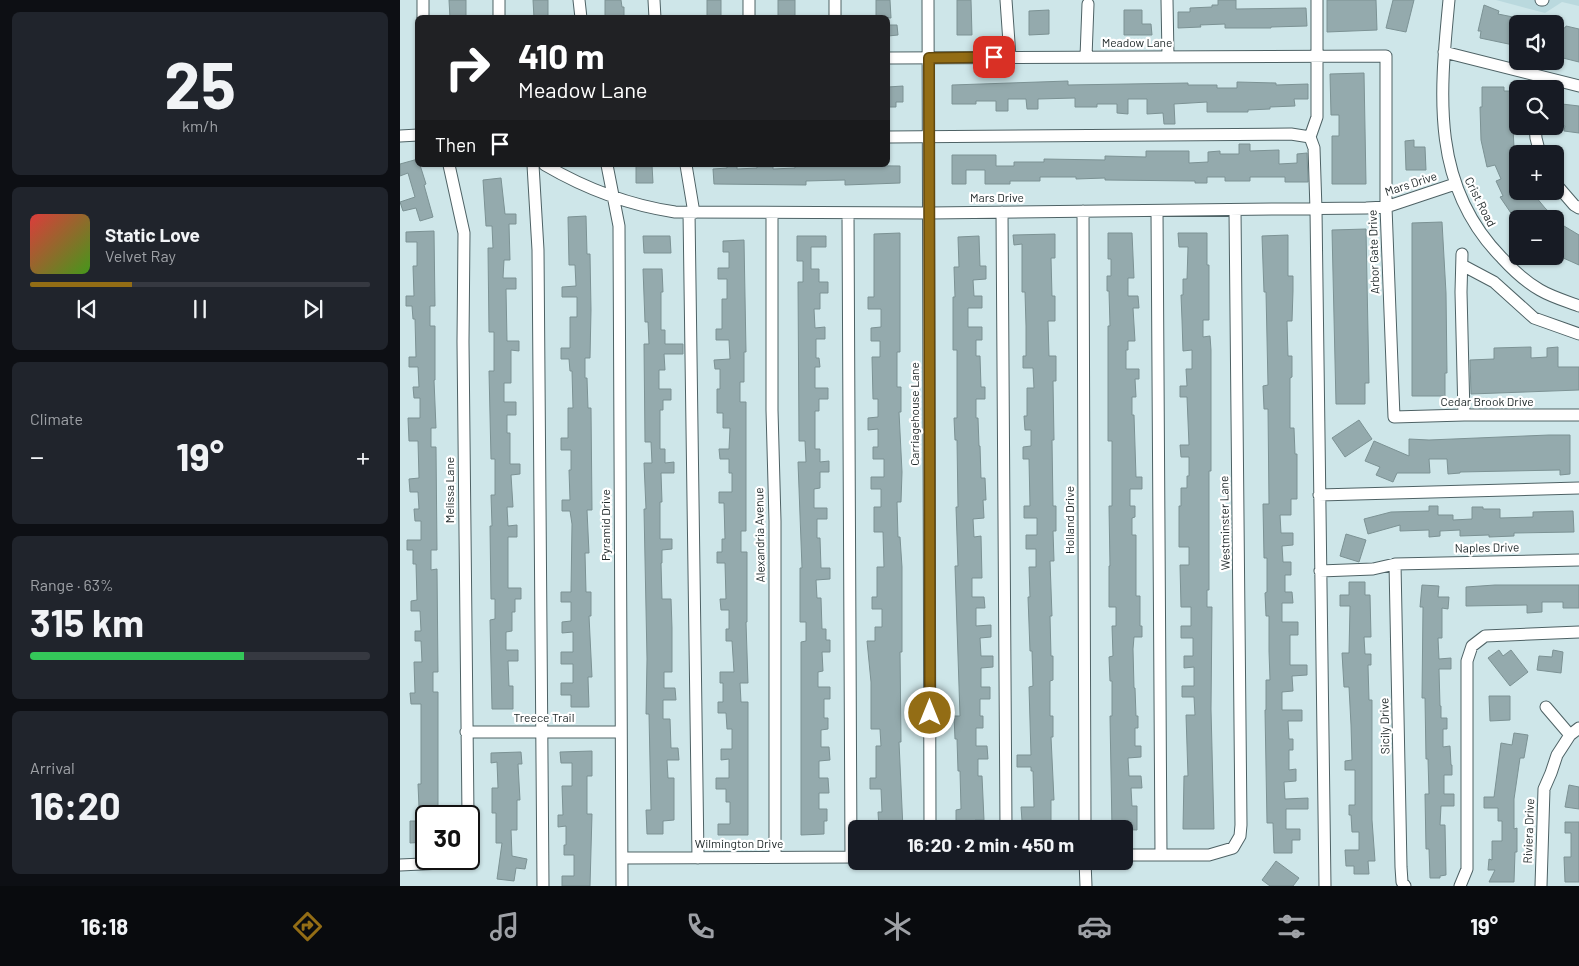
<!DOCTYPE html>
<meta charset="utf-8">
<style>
:root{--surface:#171b24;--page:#20242c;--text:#f1f3f6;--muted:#9ea1a6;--line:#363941;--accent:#936d15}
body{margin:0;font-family:Barlow,sans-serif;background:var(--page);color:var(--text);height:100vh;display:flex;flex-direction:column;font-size:19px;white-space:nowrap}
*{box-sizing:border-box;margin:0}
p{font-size:16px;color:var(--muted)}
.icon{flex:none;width:28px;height:28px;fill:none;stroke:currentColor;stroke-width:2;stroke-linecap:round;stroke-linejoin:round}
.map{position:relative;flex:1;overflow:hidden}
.drawer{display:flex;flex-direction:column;gap:12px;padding:12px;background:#0d0f14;width:400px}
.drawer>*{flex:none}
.banner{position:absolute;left:15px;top:15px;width:475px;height:152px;border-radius:8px;box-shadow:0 1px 4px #0004;background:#202124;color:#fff;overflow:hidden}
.controls{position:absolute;left:1109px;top:15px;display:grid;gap:10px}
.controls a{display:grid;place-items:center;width:55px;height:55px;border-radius:8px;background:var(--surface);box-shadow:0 1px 4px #0004;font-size:25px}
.speed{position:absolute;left:15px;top:805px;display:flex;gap:10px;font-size:25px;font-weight:700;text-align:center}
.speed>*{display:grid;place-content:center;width:65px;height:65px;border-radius:50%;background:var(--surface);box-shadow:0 1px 4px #0004;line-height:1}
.speed .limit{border:2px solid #111;border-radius:8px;background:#fff;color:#111}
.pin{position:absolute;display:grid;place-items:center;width:42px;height:42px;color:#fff;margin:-21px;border-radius:10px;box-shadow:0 2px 8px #0006}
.me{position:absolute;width:55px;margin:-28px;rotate:0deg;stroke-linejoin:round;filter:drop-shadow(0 0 4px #0008)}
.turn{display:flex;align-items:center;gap:18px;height:105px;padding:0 20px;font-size:22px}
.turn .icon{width:65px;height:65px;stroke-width:2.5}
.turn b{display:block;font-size:35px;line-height:42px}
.then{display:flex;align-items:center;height:48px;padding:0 20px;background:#0003;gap:10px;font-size:19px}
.big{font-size:38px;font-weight:700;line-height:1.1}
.drawer .widget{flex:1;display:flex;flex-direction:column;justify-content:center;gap:8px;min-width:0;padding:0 18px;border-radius:8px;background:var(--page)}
.drawer .dial{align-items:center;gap:0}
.dial b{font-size:65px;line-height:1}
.song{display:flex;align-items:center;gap:15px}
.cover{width:60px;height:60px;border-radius:8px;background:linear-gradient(135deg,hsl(0 70% 55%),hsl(100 70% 35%))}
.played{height:5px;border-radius:2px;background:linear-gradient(90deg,var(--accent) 30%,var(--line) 30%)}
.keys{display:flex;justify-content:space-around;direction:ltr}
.heat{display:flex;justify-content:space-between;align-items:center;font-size:28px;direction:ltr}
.charge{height:8px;border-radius:4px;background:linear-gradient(90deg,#34c759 63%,var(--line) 0)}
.trip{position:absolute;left:448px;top:820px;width:285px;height:50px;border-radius:8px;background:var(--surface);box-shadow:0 1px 4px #0004;font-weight:700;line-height:50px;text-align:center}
.dock{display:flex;height:80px;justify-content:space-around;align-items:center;background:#090b0e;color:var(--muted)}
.dock .icon{width:35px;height:35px}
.dock .current{color:var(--accent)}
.dock b{font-size:22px;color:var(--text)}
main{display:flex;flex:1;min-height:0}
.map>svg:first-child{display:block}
</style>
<main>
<section class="drawer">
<div class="widget dial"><b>25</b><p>km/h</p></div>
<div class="widget">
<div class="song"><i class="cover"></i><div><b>Static Love</b><p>Velvet Ray</p></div></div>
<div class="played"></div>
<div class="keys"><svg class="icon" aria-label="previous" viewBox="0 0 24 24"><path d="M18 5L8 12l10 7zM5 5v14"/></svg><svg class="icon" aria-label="pause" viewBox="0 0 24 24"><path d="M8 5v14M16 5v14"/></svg><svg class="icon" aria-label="next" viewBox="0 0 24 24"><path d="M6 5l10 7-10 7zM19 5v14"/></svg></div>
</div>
<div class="widget"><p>Climate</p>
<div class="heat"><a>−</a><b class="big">19°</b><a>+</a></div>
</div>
<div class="widget"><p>Range · 63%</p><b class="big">315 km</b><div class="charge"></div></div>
<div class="widget"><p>Arrival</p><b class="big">16:20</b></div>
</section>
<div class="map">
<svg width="1179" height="886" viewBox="0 0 1179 886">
<rect width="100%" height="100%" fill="#cee6e9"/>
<!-- built -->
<path fill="#bad9de" d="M1096 0H1179V6L1162 2 1145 13Z"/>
<!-- building -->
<path fill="#94aaad" stroke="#7c9294" d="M49 0H66V18H50Z
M133 0H148V18H134Z
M205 0H221L222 7H224V18H205Z
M307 0H321V18H307Z
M378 0H395V18H378Z
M476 0H490L491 18H476Z
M557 0H571L572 35H557Z
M818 0H836V9L906 8 907 26 871 27V28H825V24L800 25 801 27 778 28V12H790V8L812 7V5H818Z
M927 0H976L977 30 927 32Z
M993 0H1014L1006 32 986 28Z
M1084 5 1099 11 1098 14 1118 18V46L1080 38 1081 31H1078Z
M649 10V34L629 35V11Z
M724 10H742V24H751L752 35H724Z
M488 25H497L498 35 488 36Z
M1158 26 1165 28 1166 26 1179 29V62L1155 56V40Z
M964 73 966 184H932V136H939V115H931L930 74Z
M668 81V85L788 83V85H817V88H837V82L876 83V85L908 84V99H894L895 106 870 107V109L848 110V112H807V102L774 104 775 124H764L763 113 747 114V99H728V114L717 113V104H697V107H675V98L638 99V109H627L626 99H608V111H596V101H576V104H552V85Z
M503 86V102H496V107H488V87Z
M1082 87H1104V91H1113V102H1111L1112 128 1113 127 1114 148 1118 164V191H1131L1145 208 1164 226 1179 235V265L1161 257 1155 265V219H1115L1100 197 1103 196 1096 181 1101 179 1095 165 1087 167 1081 140 1080 107H1082Z
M1162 104 1179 106V133L1164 131 1165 126 1159 125Z
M1014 140V147H1025L1026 170H1006L1005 141Z
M839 144H850V151L879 150V164L897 163V154L907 153 908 182H885V177H850V181H825V177H807V183H795V181L705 180V178L676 179V177H640V181H610V184H585V170H566V184H552V155H596V166H614V162H644V159L705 160V156L746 157V151H789V163L808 162V152L820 151V154H839Z
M18 159V165H20L26 184 24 185 33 217 20 221 16 208 3 211 0 202 15 197 8 173 0 176V164Z
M236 165H252L253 183H236Z
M327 165H337V169L357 168V165H373V169L395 168V165L500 166V183L445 185V180L406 181V185L314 184 313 169 327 168Z
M101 178 105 214H116V224H109L110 260H104L103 278H116V289H106L107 341H119V351L111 350V383H104V402H116V415H107V433H110V464H120V474L111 475 113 507H107L108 526 117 525V537H108V588H121V599H115V612H112V631L106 632V650H118V661H108L109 686H113V709H92L90 620 95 619V599H91L90 526H92L91 495H95V459H91L89 371H94V332H89L88 248H93L92 226H86L83 180Z
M186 216 187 254H190L191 310 190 358H185V378H187L188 408H191L192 510H187L189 553H185L186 592H191V616H189L192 677H188L189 707H171V695H161V683H173V664H161V652H173V632L162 633V622L171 621V602H161V592H171L172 524 170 511H162V500H170L169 470H171V450H161V438H168V408H173L172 371H170L169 359H161V348H170V317H177V297H162V287L176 286 175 265H169L168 217Z
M1042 222 1046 293 1047 373H1045V396H1012V223Z
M966 229 969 383H965V404H936L932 230Z
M34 231 35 306H30V326H35V380H34L36 428H31V447H36L37 550H31V570L37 569 38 672H33V692H38V806L19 807 18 784H21V704H11L10 693H15L14 662H22L21 641H15V631H21L20 611H11V601L17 600 16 564H13V550H7V540H21V521H15L14 509H19L18 492H10L9 479 19 478 18 441H9L8 418H20V398H14L13 387H19L18 367H9V357H16L15 319H13L12 306H6V296H14L13 266H17V242H6V232Z
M500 233V352H497V387H501V412H499L502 472 501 502H497L498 537H500L502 567V652H500L501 742H499L503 829H479L478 812H482L481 789H470V778H476V746H481L480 729H471V682L467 641H475V627H482V609H472V597H477V567H484L483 532H474V507H481V489H471V477H484V459H473V447H478V429L468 430V418L478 417V399H473L472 357H480V341H471V328L481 327V309H468V297H474V234Z
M708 233H732L734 278H728V296H738L739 308H733L735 341H728V350H726V369H739V379H735L736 397H732V415H734L736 477H742V489H730V506H735V517L732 518V535H736V596H740V626H742V637H734L733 649 734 688H735L736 716H738V728H735V746H741V757L728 758 729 776H741L742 788H731L732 806H737V830L712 829 710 716H712V681H710L709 657 713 656 712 626H716V607H709V566H710L709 506H712V441H708V326H710L709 291H707V276H711V259H708Z
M778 233H807V265H809V320H803V337L810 336 811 350V471H809V590H807V607H812L811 709 814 829H783L784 776H788L786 715H795L794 697H782V686H794V667L784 668V656H793V638H781V626H791V607H781L780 565H789V547H779V506H781V488H787V476H789V457H781L780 445H789L787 397H780V386H787L786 369H792V350L783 351 782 320 781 295H783V279H787L788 247H779Z
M655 234V258H651L652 296H655V321H648L649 356H656V381H653L654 440H652L653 506H656V531H653L654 561H650L652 616H650L651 656H653V680L650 681V716H653V737H651L654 800H651V829H631V821H622L621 807H634L633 771H631V767H617V755H631L629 687 633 686 632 651H630L628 597H630L629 567H636V549H626V535H637V518H624V506H630L629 459H623V447L631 446V430H625L624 416H627V388H634L633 368H623V356H626V326L625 292H622V244L614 245 613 235Z
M888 235V276H893V291L892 321H887L888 356H892V377L890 378V428H894L895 454H897V499H891V515H880L881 533H893V545L882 546 883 562H891V575H885V592H892L893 603H882V622H898V635H890V665H907V675L892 676 893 691 882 692V710H902V721H888L889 739H893V750H889V770L896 769V781L884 782 885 799 908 798V809H886V829H900V840H892V853H874L873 823H867L865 710H866V680H870L869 651V616H866L865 593 867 592V558H864L863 504H869L868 409H864L863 386 868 385 866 292H864L862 236Z
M243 236H270L271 253H244Z
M397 236H426V247H411V269H419V282H428V293H420V309H414L415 328 425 327V339H416V358H419L420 367H415V388H428V399H419V411H415V449H420V462L429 461V472H420V488L414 489V508H427V519H417V538H420L421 568H430V579L416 580 417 598H421L422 629H426V640H430V652H422L423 671 418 672V687H430V699H424V718H428V729L421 730V747H429L430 760 419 761V778H428L429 793H419V809H427V821H424V834L401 835V642L406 641V622H400V568H402L398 462H406L405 441H399L398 282H403V261H397Z
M579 236 580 266H586V279L573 280 574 296H582V308H568V327H582V340H576V356H580L581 387H585V399H576V418H578L579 446H580L581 478H585L586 500H583L584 518 573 519 574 537 581 536 582 578H572V597H584L585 608H576V626L591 625V637L580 638 581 656H593V667L581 668V687H590V699H580V716H583V728H576V746H587L588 759H578V776H582L584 820H575V829H556V810L561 809 560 771H558L557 739H555L554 716H560L555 566H558L556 507H558L557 440H555L554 418H557V350H553V297H555L554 267H559L558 237Z
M344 240 346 352H344V382H340V402H346V531H341V552H347V622H346L348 683H340L341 702H348V835H318V824H330V802H326V789H316V778H329V759L321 760V749H332V729H327L326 713H318V702H323V683H320V672H334L332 641H326V629H329V610H321L320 599H326L325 563H317V552H322V539H325L324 503H319V492H332V473H329V459H320L319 449H329L330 428H323V413H317V389H320V369H315L314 360 330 359 329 340H316V329H322V299H327V279H318V268H329V252H323V241Z
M243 269H262L263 292H261V330H265V344H283V354H264L265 370H259V389H271V400H263V410H260V449H265V463L274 462V473H261L262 502H260V539H272V549L262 550V563H261L262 599H271L272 628V672H264V688H275L276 700H263V719H270L271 748H278L279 760H267L268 778H274V820L263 821V834H247L246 810H251L249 714H246L247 659 244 509H246L244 463H252L251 442H245L244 344H249L248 322H245Z
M1131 347V358L1147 357V348L1158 347V367H1179V390L1071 394 1070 360 1094 359V348Z
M959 420 972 439 945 457 932 438Z
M1149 435H1170V474L1160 475V470L1060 472V473L1048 474 1047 459H1029L1030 473H997L993 482 976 475 980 467 965 461 974 441 1009 456V439L1029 440Z
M1029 506H1038V515H1053V520L1072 519V507H1083V509H1100V518L1133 517V512L1173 511 1174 532 1114 533V536L1089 537V535L1060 536V530L1040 531V536L1029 537V530L1000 531V525L968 534 964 519 991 512 1029 511Z
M946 534 966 540 959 562 940 556Z
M949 582H965V595H970L971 637H964L965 654H971V665H968L969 700H972V820L975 861H968L969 874H954V866H946L945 850H959V832H952L951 815H949V805H955V770H945V761L952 760 951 725 949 687H944L942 653H949L950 606H940V595H949Z
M1022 585 1039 586 1038 597H1049L1048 609 1042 608V638H1038L1039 659 1051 658V669H1039L1040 706H1041V718H1047V729H1043V747L1050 746 1051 765H1052V775H1044V794H1054V806H1041L1040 825H1045L1046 875 1040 876V878H1030L1029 849H1026L1025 794H1029L1028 759H1026L1025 698H1022L1023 607H1020Z
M1095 585H1179V608H1163V602H1142V612L1127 613V605L1066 606V587Z
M1099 650 1103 656 1111 650 1128 672 1110 686 1088 658Z
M1153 650 1163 652 1161 673 1137 670 1139 656 1152 657Z
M1089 696H1110V720L1090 721Z
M1114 733 1128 735 1124 758H1120L1114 799V829L1117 828V852H1115L1114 882H1089L1095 870H1088L1089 859 1092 860V841H1102V821H1098V808H1084V797H1094L1101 743 1112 745Z
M192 751V776H187V814H192L190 886H162V876H174V855H164V845H166V826L158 827V815H163L162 786H172V763H161L160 752Z
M121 752 122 764H118L120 800H117V830H111L112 856 127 859 125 869 116 868 114 881 97 879 102 843H96V813H92V788H98L97 762 91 763V753Z
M1169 785 1179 787V809L1165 807Z
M10 821H26V842L10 843Z
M1165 822H1179V882H1165L1164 857H1171V833H1165Z
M876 861 899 878 893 886H870L862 880Z"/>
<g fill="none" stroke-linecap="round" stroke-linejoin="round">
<!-- minor casing -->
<g stroke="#4e6265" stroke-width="13">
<path id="minor" d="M23 0V18
M99 0V18
M179 0 181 18
M254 0 255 18
M349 0V18
M435 0V18
M528 0 530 829
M606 0 610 57
M767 0 768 56
M917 0V117L910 137 914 148 916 210 925 886
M1049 0C1040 94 1030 185 1102 258 1113 270 1126 282 1140 290 1152 297 1166 301 1179 306
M1141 0H1143
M1044 52 1179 86
M686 57 688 4
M488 58 986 56V207L994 417 1064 415H1179
M1135 126 1136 138 1140 154
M0 136 18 135
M488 137 891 134 910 137
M49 165 64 233 63 342 68 816
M133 165 138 250 143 886
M145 165C186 189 228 205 275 212L529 213 966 208 986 207 1055 184
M207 165 219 226 222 886
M286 165 294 213
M1155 183 1174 205 1179 208
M683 211 685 829
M757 211 761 855
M289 212 298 858
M602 212 606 829
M372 213V410L375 521V857
M448 213 451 857
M1062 254 1061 292 1064 415
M1062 265 1094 282 1134 318 1179 334
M919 495 1179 488
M995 564 1001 867 1002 882 1005 886
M920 571 973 569 995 564 1179 560
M1146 707 1170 735
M66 732H221
M724 855H809L833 848 840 836 841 825 835 210
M222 858 456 857
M685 861 686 886
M0 865 43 863 53 859
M1060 886 1067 869V661L1072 646 1085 636 1179 632
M1141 886 1144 789 1151 773 1157 755 1170 735 1179 728"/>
</g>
<!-- minor -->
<use href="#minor" stroke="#fff" stroke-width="11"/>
</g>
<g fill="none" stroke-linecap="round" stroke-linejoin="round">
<!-- route casing -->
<g stroke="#60470e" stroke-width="12">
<path id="route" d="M530 713 529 58 594 57"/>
</g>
<!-- route -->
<use href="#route" stroke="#936d15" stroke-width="9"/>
</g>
<g text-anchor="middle" stroke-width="4.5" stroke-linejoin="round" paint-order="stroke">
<!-- street labels -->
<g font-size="12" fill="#1e2728" stroke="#fff">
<text x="737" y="47">Meadow Lane</text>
<text transform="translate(1011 184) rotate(-18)" y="4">Mars Drive</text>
<text x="597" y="202">Mars Drive</text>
<text transform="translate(1080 202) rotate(63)" y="4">Crist Road</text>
<text transform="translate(974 252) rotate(-92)" y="4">Arbor Gate Drive</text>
<text x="1087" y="406">Cedar Brook Drive</text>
<text transform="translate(515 414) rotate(-90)" y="4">Carriagehouse Lane</text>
<text transform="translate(50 490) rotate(-90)" y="4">Melissa Lane</text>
<text transform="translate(670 520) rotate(-90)" y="4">Holland Drive</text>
<text transform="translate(825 523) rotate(-91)" y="4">Westminster Lane</text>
<text transform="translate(206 525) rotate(-90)" y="4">Pyramid Drive</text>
<text transform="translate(360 535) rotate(-91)" y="4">Alexandria Avenue</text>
<text transform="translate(1087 548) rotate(-1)" y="4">Naples Drive</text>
<text x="144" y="722">Treece Trail</text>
<text transform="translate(985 726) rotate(-91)" y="4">Sicily Drive</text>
<text transform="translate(1129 831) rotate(-88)" y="4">Riviera Drive</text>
<text x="339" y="848">Wilmington Drive</text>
</g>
</g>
</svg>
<div class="controls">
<a><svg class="icon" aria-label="sound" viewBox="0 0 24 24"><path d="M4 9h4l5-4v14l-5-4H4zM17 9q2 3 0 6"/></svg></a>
<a><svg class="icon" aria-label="search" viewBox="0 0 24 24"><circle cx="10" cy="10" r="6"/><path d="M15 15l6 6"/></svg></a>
<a>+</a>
<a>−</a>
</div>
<div class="speed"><div class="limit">30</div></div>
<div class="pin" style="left:594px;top:57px;background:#d93025"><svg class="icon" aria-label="arrive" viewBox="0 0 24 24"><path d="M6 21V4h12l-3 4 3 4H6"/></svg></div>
<svg class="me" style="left:530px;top:713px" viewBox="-20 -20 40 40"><circle r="17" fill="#936d15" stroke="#fff" stroke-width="3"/><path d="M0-11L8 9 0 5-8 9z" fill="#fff"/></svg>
<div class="trip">16:20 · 2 min · 450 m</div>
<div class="banner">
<div class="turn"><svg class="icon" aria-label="right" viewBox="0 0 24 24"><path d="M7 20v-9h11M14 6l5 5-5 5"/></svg><div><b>410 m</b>Meadow Lane</div></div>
<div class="then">Then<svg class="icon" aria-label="arrive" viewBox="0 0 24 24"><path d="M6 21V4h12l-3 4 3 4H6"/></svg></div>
</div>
</div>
</main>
<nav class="dock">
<b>16:18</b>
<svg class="icon current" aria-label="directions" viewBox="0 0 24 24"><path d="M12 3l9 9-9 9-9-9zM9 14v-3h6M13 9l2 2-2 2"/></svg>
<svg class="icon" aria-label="music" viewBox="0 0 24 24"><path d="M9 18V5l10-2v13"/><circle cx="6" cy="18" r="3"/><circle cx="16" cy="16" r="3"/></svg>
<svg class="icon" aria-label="phone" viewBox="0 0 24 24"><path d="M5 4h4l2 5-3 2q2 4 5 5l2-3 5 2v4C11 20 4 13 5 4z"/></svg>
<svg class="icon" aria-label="climate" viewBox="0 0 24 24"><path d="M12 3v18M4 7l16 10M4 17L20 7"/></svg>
<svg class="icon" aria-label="car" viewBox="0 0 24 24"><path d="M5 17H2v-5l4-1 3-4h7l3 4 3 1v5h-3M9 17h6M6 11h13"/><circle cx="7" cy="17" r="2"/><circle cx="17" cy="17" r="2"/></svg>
<svg class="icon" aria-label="filters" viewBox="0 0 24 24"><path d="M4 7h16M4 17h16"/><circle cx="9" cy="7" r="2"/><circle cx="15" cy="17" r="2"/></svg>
<b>19°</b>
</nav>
